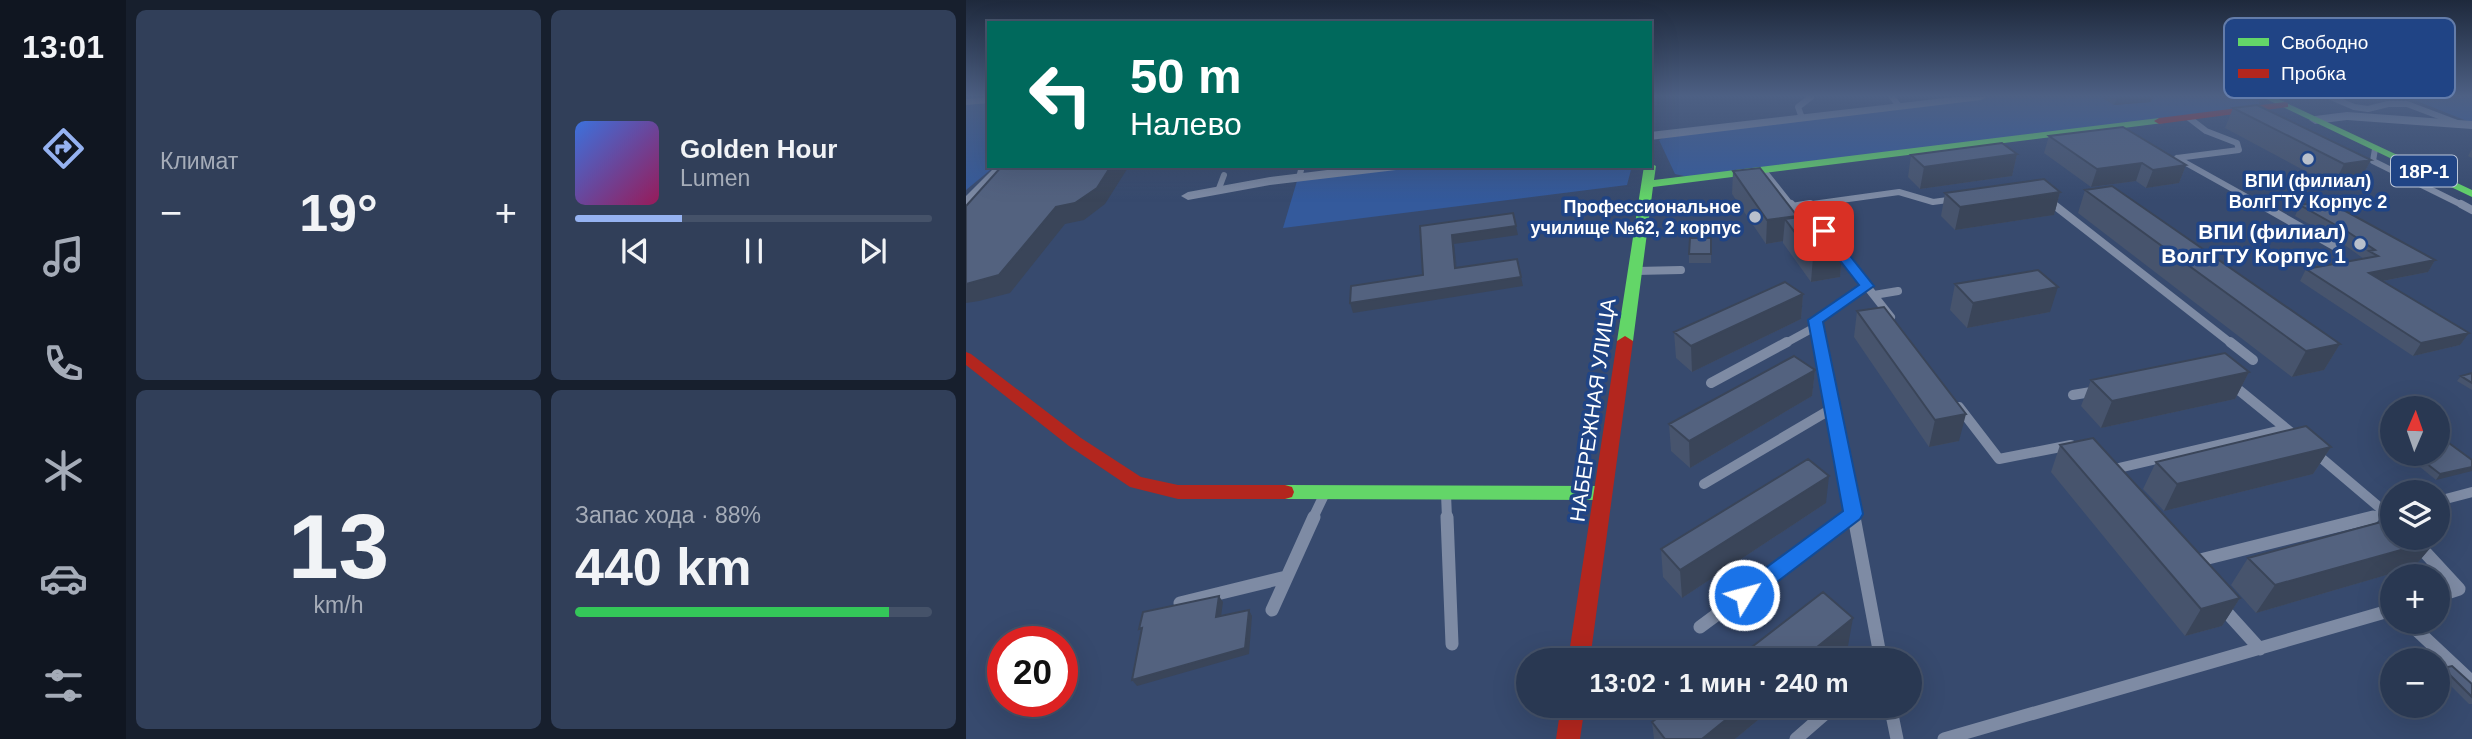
<!DOCTYPE html>
<html lang="ru">
<meta charset="utf-8">
<style>
:root{--surface:#293852;--page:#313f59;--text:#f1f3f6;--muted:#a5acb8;--line:#455269;--accent:#95b2f1}
body{margin:0;font-family:Helvetica,sans-serif;background:var(--page);color:var(--text);height:100vh;display:flex;flex-direction:column;font-size:26px;white-space:nowrap}
*{box-sizing:border-box;margin:0}
p{font-size:23px;color:var(--muted)}
.icon{flex:none;width:38px;height:38px;fill:none;stroke:currentColor;stroke-width:2;stroke-linecap:round;stroke-linejoin:round}
.map{position:relative;flex:1;overflow:hidden}
.panel{display:flex;flex-direction:column;gap:10px;padding:10px;background:#171f2d;width:840px}
.panel>*{flex:none}
.top-card{position:absolute;left:21px;top:21px;width:665px;height:147px;border-radius:0px;box-shadow:0 7px 28px #0002,0 0 0 2px var(--line);background:#00695c;color:#fff;overflow:hidden}
.needle{width:46px;rotate:2deg}
.controls{position:absolute;left:1414px;top:396px;display:grid;gap:14px}
.controls a{display:grid;place-items:center;width:70px;height:70px;border-radius:50%;background:var(--surface);box-shadow:0 7px 28px #0002,0 0 0 2px var(--line);font-size:35px}
.speed{position:absolute;left:21px;top:626px;display:flex;gap:14px;font-size:35px;font-weight:700;text-align:center}
.speed>*{display:grid;place-content:center;width:91px;height:91px;border-radius:50%;background:var(--surface);box-shadow:0 7px 28px #0002,0 0 0 2px var(--line);line-height:1}
.speed .limit{border:10px solid #d22;background:#fff;color:#111}
.pin{position:absolute;display:grid;place-items:center;width:60px;height:60px;color:#fff;margin:-30px;border-radius:14px;box-shadow:0 4px 10px #0006}
.me{position:absolute;width:77px;margin:-38px;rotate:53deg;stroke-linejoin:round;filter:drop-shadow(0 0 5px #0008)}
.turn{display:flex;align-items:center;gap:24px;height:147px;padding:0 28px;font-size:32px}
.turn .icon{width:91px;height:91px;stroke-width:2.5}
.turn b{display:block;font-size:49px;line-height:60px}
.big{font-size:52px;font-weight:700;line-height:1.1}
.panel .card{flex:1;display:flex;flex-direction:column;justify-content:center;gap:10px;min-width:0;padding:0 24px;border-radius:10px;background:var(--page)}
.panel .dial{align-items:center;gap:0}
.dial b{font-size:91px;line-height:1}
.song{display:flex;align-items:center;gap:21px}
.cover{width:84px;height:84px;border-radius:10px;background:linear-gradient(135deg,hsl(220 70% 55%),hsl(330 70% 35%))}
.played{height:7px;border-radius:4px;background:linear-gradient(90deg,var(--accent) 30%,var(--line) 30%)}
.keys{display:flex;justify-content:space-around;direction:ltr}
.heat{display:flex;justify-content:space-between;align-items:center;font-size:38px;direction:ltr}
.charge{height:10px;border-radius:5px;background:linear-gradient(90deg,#34c759 88%,var(--line) 0)}
.panel .tiles{flex:1;display:grid;gap:10px;grid-template-columns:repeat(2,1fr)}
.trip{position:absolute;left:550px;top:648px;width:406px;height:70px;border-radius:35px;background:var(--surface);box-shadow:0 7px 28px #0002,0 0 0 2px var(--line);font-weight:700;line-height:70px;text-align:center}
main{display:flex;flex:1;min-height:0}
.dock{display:flex;flex-direction:column;width:126px;justify-content:space-around;align-items:center;background:#101621;color:var(--muted)}
.dock .icon{width:49px;height:49px}
.dock .current{color:var(--accent)}
.dock b{font-size:32px;color:var(--text)}
.map>svg:first-child{display:block}
</style>
<main>
<nav class="dock">
<b>13:01</b>
<svg class="icon current" aria-label="directions" viewBox="0 0 24 24"><path d="M12 3l9 9-9 9-9-9zM9 14v-3h6M13 9l2 2-2 2"/></svg>
<svg class="icon" aria-label="music" viewBox="0 0 24 24"><path d="M9 18V5l10-2v13"/><circle cx="6" cy="18" r="3"/><circle cx="16" cy="16" r="3"/></svg>
<svg class="icon" aria-label="phone" viewBox="0 0 24 24"><path d="M5 4h4l2 5-3 2q2 4 5 5l2-3 5 2v4C11 20 4 13 5 4z"/></svg>
<svg class="icon" aria-label="climate" viewBox="0 0 24 24"><path d="M12 3v18M4 7l16 10M4 17L20 7"/></svg>
<svg class="icon" aria-label="car" viewBox="0 0 24 24"><path d="M5 17H2v-5l4-1 3-4h7l3 4 3 1v5h-3M9 17h6M6 11h13"/><circle cx="7" cy="17" r="2"/><circle cx="17" cy="17" r="2"/></svg>
<svg class="icon" aria-label="filters" viewBox="0 0 24 24"><path d="M4 7h16M4 17h16"/><circle cx="9" cy="7" r="2"/><circle cx="15" cy="17" r="2"/></svg>
</nav>
<section class="panel">
<div class="tiles">
<div class="card"><p>Климат</p>
<div class="heat"><a>−</a><b class="big">19°</b><a>+</a></div>
</div>
<div class="card">
<div class="song"><i class="cover"></i><div><b>Golden Hour</b><p>Lumen</p></div></div>
<div class="played"></div>
<div class="keys"><svg class="icon" aria-label="previous" viewBox="0 0 24 24"><path d="M18 5L8 12l10 7zM5 5v14"/></svg><svg class="icon" aria-label="pause" viewBox="0 0 24 24"><path d="M8 5v14M16 5v14"/></svg><svg class="icon" aria-label="next" viewBox="0 0 24 24"><path d="M6 5l10 7-10 7zM19 5v14"/></svg></div>
</div>
<div class="card dial"><b>13</b><p>km/h</p></div>
<div class="card"><p>Запас хода · 88%</p><b class="big">440 km</b><div class="charge"></div></div>
</div>
</section>
<div class="map">
<svg width="1506" height="739" viewBox="0 0 1506 739">
<rect width="100%" height="100%" fill="#374a6e"/>
<!-- green -->
<path fill="#345a9c" d="M0 97H23V166H29L0 190Z
M1021 97H1285L1293 100V106L727 178 709 174 693 140 703 135Z
M1441 97H1506V123Z
M456 166H666L661 185 317 228 331 181Z"/>
<g fill="none" stroke-linecap="round" stroke-linejoin="round">
<!-- lane-far3 -->
<path stroke="#7e8ba4" stroke-width="6" d="M926 97 933 106
M1365 97 1388 107 1402 109 1422 104H1441L1494 124
M836 118 832 107 845 97
M1409 149 1407 161 1498 206
M1211 158 1297 206
M1211 158 1273 150 1271 143 1240 131 1223 118
M799 172 826 206
M333 178 336 166
M252 191 258 175
M1080 199 1089 206
M832 206 933 192 967 202 989 199"/>
<!-- lane-far2 -->
<path stroke="#7e8ba4" stroke-width="8" d="M825 204 842 226
M1087 204 1266 344
M1294 204 1373 249
M1495 204 1506 210
M826 207 844 204
M869 246 925 317
M670 271 715 270
M908 295 932 291
M818 344 851 326
M855 344 850 320 901 286"/>
<!-- lane-far1 -->
<path stroke="#7e8ba4" stroke-width="10" d="M854 342 888 518
M1264 342 1287 360
M1263 382 1333 439
M745 383 821 342
M1107 395 1131 391
M993 407 1033 459 1105 445
M1347 451 1426 518
M1144 470 1320 429
M738 484 867 408
M480 494 481 518
M1472 501 1506 492
M347 518 359 493
M881 518 887 514
M1400 518 1426 512"/>
<!-- lane -->
<path stroke="#7e8ba4" stroke-width="13" d="M481 517 486 644
M888 517 915 660
M1445 537 1493 589 1472 596
M1226 562 1407 517
M214 603 320 577
M1256 607 1294 649
M306 610 348 517
M1441 621 1506 682
M734 627 883 517
M924 705 931 739
M830 739 869 705
M978 739 1426 610"/>
<!-- street -->
<path fill="#7e8ba4" fill-rule="evenodd" d="M23 97V103L0 105V99Z
M987 97H1021L1015 100 684 140V132Z
M1381 112 1506 121V129L1381 120 1349 124 1343 120 1349 116Z
M30 166H45L5 207 0 208V196Z
M394 166H437L430 170 304 185 222 200 215 196 222 192 304 177Z"/>
<!-- fast -->
<path fill="#63d668" fill-rule="evenodd" d="M1296 97H1308L1506 190V197Z
M1193 118 1198 121 1197 123 687 187 667 341 659 346 651 341 678 166H684V163L690 166 688 180Z
M319 485 635 486 642 488 644 493 642 498 635 500 319 499 312 497 310 492 312 487Z"/>
<!-- jam -->
<path fill="#b3261e" fill-rule="evenodd" d="M1319 102 1322 103V107L1193 124 1188 121 1193 118Z
M659 336 667 341 624 660H602L651 341Z
M0 352 5 354 115 438 175 477 212 485H319L326 487 328 492 326 497 319 499H212L164 487 103 446 0 365Z
M595 705H619L614 739H590Z"/>
</g>
<!-- wall -->
<path fill="#47546d" d="M1134 97H1186L1185 102 1148 105Z
M1267 108 1405 160 1393 182 1367 186 1259 128Z
M1083 136 1220 165 1213 183 1180 188 1170 181 1125 187 1078 153Z
M1506 149V158L1502 156Z
M1051 154 1046 176 954 189 942 177 945 155Z
M767 171 831 216 830 217 876 252 874 277 845 282 817 243V241L800 244 766 194Z
M1119 190 1374 344 1358 370 1326 377 1112 213Z
M1094 192 1088 215 989 230 975 216 979 193Z
M1334 205 1469 260 1462 272 1417 281 1503 333 1494 345 1447 356 1334 281 1340 269 1398 259 1376 243 1329 216Z
M745 238V263H723V254Z
M989 284 1084 312 1001 328 984 310Z
M837 294 835 319 726 372 710 358 708 332Z
M891 311 993 441 963 447 888 337Z
M849 370 846 396 724 468 705 451 703 424Z
M1283 372 1269 399 1135 428 1115 406 1125 380Z
M1506 373V390L1491 381 1495 376Z
M1094 445 1274 598 1256 626 1219 636 1085 472Z
M1365 447 1347 474 1198 511 1177 489 1190 462Z
M1437 453H1472L1506 460 1470 480Z
M860 503 716 598 697 577 695 549Z
M1471 540 1448 567 1290 613 1265 585 1282 558Z
M1477 668 1506 684V704H1503L1472 673Z
M810 705 769 739H688L686 722Z"/>
<!-- shaded-wall -->
<path fill="#3a4559" d="M1151 97H1186L1185 102 1148 105Z
M1051 154 1046 176 954 189 958 167Z
M1405 160 1393 182 1367 186 1378 164Z
M1176 163 1170 181 1125 187 1131 169Z
M1220 165 1213 183 1180 188 1187 170Z
M145 166H163L139 204 118 220 99 224 44 293 13 301 0 303V284L90 207Z
M1094 192 1088 215 989 230 994 207Z
M831 216 829 234 819 219 817 241 800 244 801 220Z
M550 226 552 235 488 244 492 277 486 235Z
M876 252 874 277 845 282 847 257Z
M1469 260 1462 272 1396 285 1403 273Z
M555 277 557 286 387 313 384 303Z
M1092 287 1084 312 1001 328 1007 303Z
M837 294 835 319 726 372 725 346Z
M1503 333 1494 345 1447 356 1455 343Z
M1374 344 1358 370 1326 377 1340 351Z
M849 370 846 396 724 468 723 441Z
M1283 372 1269 399 1135 428 1146 401Z
M1000 414 993 441 963 447 969 420Z
M1365 447 1347 474 1198 511 1211 484Z
M1506 467V471L1470 480 1474 474Z
M863 476 860 503 716 598 714 570Z
M1471 540 1448 567 1290 613 1309 585Z
M253 596 257 602 254 624 250 617Z
M1274 598 1256 626 1219 636 1235 609Z
M283 610 286 616 283 654 171 686 166 680Z
M887 618 882 646 865 660H835Z
M778 705H810L769 739H736Z"/>
<!-- building -->
<path fill="#53627f" stroke="#3a4559" stroke-width="2" d="M1291 105 1405 160 1378 164 1267 108Z
M1157 127 1220 165 1187 170 1176 163 1131 169 1083 136Z
M1036 143 1051 154 958 167 945 155Z
M36 166H145L131 188 109 203 90 207 33 275 0 284V206Z
M794 168 831 216 801 220 767 171Z
M1078 179 1094 192 994 207 979 193Z
M1146 186 1374 344 1340 351 1119 190Z
M1361 201 1469 260 1403 273 1503 333 1455 343 1340 269 1412 256 1403 251 1409 250 1382 232 1334 205Z
M547 213 550 226 486 235 489 268 551 259 555 277 384 303 385 286 457 275 454 226Z
M847 215 876 252 847 257 819 219Z
M724 238H745V254H723Z
M1072 270 1092 287 1007 303 989 284Z
M819 282 837 294 725 346 708 332Z
M918 307 1000 414 969 420 891 311Z
M1259 353 1283 372 1146 401 1125 380Z
M828 356 849 370 723 441 703 424Z
M1506 373V383L1495 376Z
M1340 426 1365 447 1211 484 1190 462Z
M1472 435 1506 460V467L1474 474 1447 453H1472Z
M1127 438 1274 598 1235 609 1094 445Z
M842 459 863 476 714 570 695 549Z
M1426 519V537H1468L1471 540 1309 585 1282 558Z
M857 592 887 618 835 660H769Z
M253 596 250 617 283 610 279 648 166 680 176 628 173 629 177 612Z
M1486 666 1506 684V697L1477 668Z
M709 705H778L736 739H699L686 722Z"/>
<!-- sky -->
<linearGradient id="sky" x2="0" y2="1"><stop stop-color="#1e293c"/><stop offset="0.48" stop-color="#4d6084"/><stop offset="1" stop-color="#4d6084" stop-opacity="0"/></linearGradient>
<rect width="1506" height="200" fill="url(#sky)"/>
<!-- route -->
<path fill="#1a73e8" stroke="#114b97" stroke-width="2" d="M858 227 862 228 908 286 857 322 897 514 894 519 786 601 778 604 771 601 767 595 771 589 877 511 842 320 893 285 851 231Z"/>
<!-- markers -->
<g fill="#b9c0cc" stroke="#204485" stroke-width="2.5">
<circle cx="1342" cy="159" r="7"/>
<circle cx="789" cy="217" r="7"/>
<circle cx="1394" cy="244" r="7"/>
</g>
<g text-anchor="middle" stroke-width="7" stroke-linejoin="round" paint-order="stroke">
<!-- far-poi labels -->
<g font-size="18" font-weight="bold" fill="#fff" stroke="#204485">
<text x="1342" y="187">ВПИ (филиал)<tspan x="1342" dy="21">ВолгГТУ Корпус 2</tspan></text>
<text x="775" y="213" text-anchor="end">Профессиональное<tspan x="775" dy="21">училище №62, 2 корпус</tspan></text>
</g>
<!-- shield labels -->
<rect fill="#204485" stroke="#bcc7da" stroke-width="2" x="1425" y="155.5" width="66" height="31" rx="5"/>
<g font-size="19" font-weight="bold" fill="#fff">
<text x="1458" y="178">18Р-1</text>
</g>
<!-- poi labels -->
<g font-size="21" font-weight="bold" fill="#fff" stroke="#204485" text-anchor="end">
<text x="1380" y="239">ВПИ (филиал)<tspan x="1380" dy="24">ВолгГТУ Корпус 1</tspan></text>
</g>
<!-- street labels -->
<g font-size="21" fill="#fff" stroke="#204485">
<text transform="translate(627 410) rotate(-82)" y="7">НАБЕРЕЖНАЯ УЛИЦА</text>
</g>
</g>
<!-- legend -->
<rect x="1258" y="18" width="231" height="80" rx="10" fill="#204485" stroke="#637caa" stroke-width="2"/>
<rect x="1272" y="38" width="31" height="8" fill="#63d668"/>
<rect x="1272" y="69" width="31" height="9" fill="#b3261e"/>
<g font-size="19" fill="#fff">
<text x="1315" y="49">Свободно</text>
<text x="1315" y="80">Пробка</text>
</g>
</svg>
<div class="controls">
<a><svg class="needle" viewBox="-14 -14 28 28"><path d="M0-13l5 13h-10z" fill="#e53935"/><path d="M0 13l5-13h-10z" fill="#a5acb8"/></svg></a>
<a><svg class="icon" aria-label="layers" viewBox="0 0 24 24"><path d="M12 4l9 5-9 5-9-5zM3 14l9 5 9-5"/></svg></a>
<a>+</a>
<a>−</a>
</div>
<div class="speed"><div class="limit">20</div></div>
<div class="pin" style="left:858px;top:231px;background:#d93025"><svg class="icon" aria-label="arrive" viewBox="0 0 24 24"><path d="M6 21V4h12l-3 4 3 4H6"/></svg></div>
<svg class="me" style="left:778px;top:595px" viewBox="-20 -20 40 40"><circle r="17" fill="#1a73e8" stroke="#fff" stroke-width="3"/><path d="M0-11L8 9 0 5-8 9z" fill="#fff"/></svg>
<div class="trip">13:02 · 1 мин · 240 m</div>
<div class="top-card">
<div class="turn"><svg class="icon" aria-label="left" viewBox="0 0 24 24"><path d="M17 20v-9H6M10 6l-5 5 5 5"/></svg><div><b>50 m</b>Налево</div></div>
</div>
</div>
</main>
